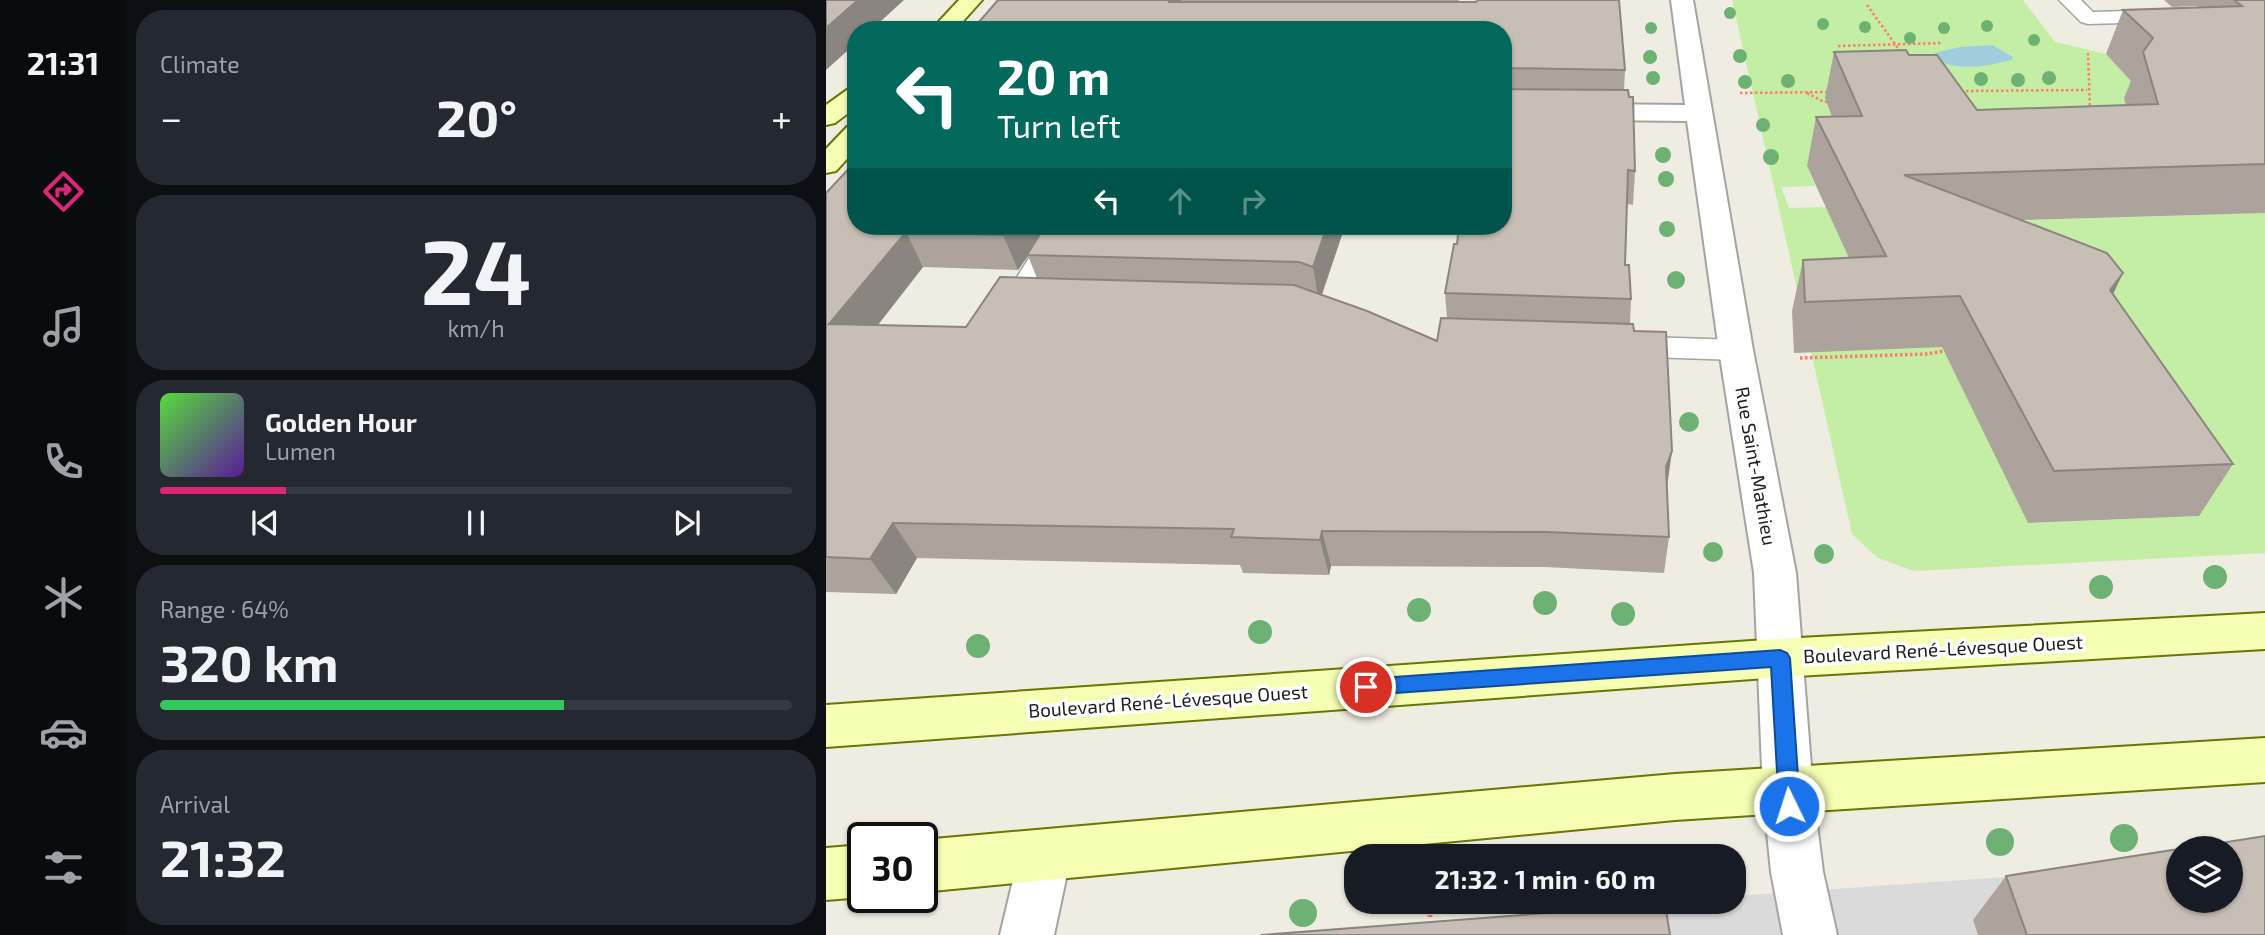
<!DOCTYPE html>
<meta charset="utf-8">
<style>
:root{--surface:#171b24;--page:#242831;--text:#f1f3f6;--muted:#9ea1a6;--line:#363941;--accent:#db2777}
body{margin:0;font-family:"Exo 2",sans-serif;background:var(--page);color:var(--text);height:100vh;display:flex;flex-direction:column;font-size:26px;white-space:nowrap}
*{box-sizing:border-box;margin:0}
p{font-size:23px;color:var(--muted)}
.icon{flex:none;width:38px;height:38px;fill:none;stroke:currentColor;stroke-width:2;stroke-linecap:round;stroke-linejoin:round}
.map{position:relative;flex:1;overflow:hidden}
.details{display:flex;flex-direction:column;gap:10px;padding:10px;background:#0d0f14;width:700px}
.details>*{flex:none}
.top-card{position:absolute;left:21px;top:21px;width:665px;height:214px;border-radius:28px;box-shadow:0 2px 5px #0004;background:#00695c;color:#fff;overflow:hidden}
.controls{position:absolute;left:1340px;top:836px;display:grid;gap:14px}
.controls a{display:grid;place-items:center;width:77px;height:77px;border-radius:50%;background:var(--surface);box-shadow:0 2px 5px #0004;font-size:35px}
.speed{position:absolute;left:21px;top:822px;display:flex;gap:14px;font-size:35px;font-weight:700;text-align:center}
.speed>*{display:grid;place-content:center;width:91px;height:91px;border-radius:50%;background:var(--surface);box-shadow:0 2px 5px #0004;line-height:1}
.speed .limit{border:4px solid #111;border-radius:10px;background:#fff;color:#111}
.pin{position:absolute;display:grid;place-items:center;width:60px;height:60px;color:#fff;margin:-30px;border:4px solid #fff;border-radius:50%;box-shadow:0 2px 7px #0007}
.me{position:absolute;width:77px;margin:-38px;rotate:356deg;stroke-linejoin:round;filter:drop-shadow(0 0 5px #0008)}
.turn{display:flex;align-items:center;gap:24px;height:147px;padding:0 35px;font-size:32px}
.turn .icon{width:91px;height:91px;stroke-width:2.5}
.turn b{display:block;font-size:49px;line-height:60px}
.lanes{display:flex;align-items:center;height:66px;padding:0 35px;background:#0003;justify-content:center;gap:35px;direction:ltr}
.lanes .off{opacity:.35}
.big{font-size:52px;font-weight:700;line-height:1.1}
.details .tile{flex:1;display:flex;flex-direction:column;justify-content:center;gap:10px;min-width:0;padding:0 24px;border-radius:28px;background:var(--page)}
.details .dial{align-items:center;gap:0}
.dial b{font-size:91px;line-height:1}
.song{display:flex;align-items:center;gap:21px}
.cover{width:84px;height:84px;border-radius:10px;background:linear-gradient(135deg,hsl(110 70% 55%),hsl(270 70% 35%))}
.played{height:7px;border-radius:4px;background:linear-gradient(90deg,var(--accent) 20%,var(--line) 20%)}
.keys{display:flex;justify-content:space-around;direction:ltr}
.heat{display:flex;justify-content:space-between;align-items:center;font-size:38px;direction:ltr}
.charge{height:10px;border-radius:5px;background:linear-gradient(90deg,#34c759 64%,var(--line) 0)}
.trip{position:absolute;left:518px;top:844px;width:402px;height:70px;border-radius:28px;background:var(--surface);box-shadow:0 2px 5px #0004;font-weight:700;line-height:70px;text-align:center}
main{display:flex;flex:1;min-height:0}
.tab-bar{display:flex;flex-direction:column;width:126px;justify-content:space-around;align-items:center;background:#090b0e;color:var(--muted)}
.tab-bar .icon{width:49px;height:49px}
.tab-bar .active{color:var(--accent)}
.tab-bar b{font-size:32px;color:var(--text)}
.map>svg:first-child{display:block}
</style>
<main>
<nav class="tab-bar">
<b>21:31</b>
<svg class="icon active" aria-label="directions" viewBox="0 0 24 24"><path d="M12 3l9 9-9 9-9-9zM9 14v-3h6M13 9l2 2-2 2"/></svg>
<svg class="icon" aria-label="music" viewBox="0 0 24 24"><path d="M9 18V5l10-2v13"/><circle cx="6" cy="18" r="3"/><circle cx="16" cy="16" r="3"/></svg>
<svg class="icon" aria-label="phone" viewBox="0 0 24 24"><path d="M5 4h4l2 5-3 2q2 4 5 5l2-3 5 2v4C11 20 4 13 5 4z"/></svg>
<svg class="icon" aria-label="climate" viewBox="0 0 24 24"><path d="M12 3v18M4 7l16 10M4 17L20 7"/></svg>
<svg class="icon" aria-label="car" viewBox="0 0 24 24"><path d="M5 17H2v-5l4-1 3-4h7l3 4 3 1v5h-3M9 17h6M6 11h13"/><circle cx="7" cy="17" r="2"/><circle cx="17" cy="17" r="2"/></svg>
<svg class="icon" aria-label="filters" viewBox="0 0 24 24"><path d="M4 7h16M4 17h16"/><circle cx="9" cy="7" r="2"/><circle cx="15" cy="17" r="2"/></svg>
</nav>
<section class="details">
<div class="tile"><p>Climate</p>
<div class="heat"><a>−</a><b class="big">20°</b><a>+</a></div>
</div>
<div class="tile dial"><b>24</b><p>km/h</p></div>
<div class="tile">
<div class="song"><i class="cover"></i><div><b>Golden Hour</b><p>Lumen</p></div></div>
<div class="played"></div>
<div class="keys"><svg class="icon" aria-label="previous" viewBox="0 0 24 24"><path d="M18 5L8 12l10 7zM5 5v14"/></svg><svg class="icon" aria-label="pause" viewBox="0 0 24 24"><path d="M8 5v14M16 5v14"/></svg><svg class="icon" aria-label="next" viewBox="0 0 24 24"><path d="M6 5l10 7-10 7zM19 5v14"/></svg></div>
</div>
<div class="tile"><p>Range · 64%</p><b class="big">320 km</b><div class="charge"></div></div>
<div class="tile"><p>Arrival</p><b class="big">21:32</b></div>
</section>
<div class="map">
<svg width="1439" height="935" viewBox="0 0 1439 935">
<rect width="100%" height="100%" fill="#efece2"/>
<!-- residential -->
<path fill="#dbdada" d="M1353 865V901H1405L1439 935H531L840 901H908V896Z"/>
<!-- grass -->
<path fill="#c3eea4" d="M906 0H1197L1229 42 1280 54 1316 92 1393 155 1000 98 1032 164 981 166 989 186 955 187 963 208 1000 207 1010 228 1114 342 1203 523 1372 516 1176 221 1439 213V553L1088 571 1052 558 1026 534Z"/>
<!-- water -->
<path fill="#9fcde0" d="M1166 45 1187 57 1186 60C1160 66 1131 73 1107 57L1109 53 1134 47Z"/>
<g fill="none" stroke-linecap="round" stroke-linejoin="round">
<!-- lane casing -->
<g stroke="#a4a4a4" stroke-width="3">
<path id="lane" d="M1233 0H1255L1267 12 1439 7V19L1262 24 1255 22Z
M223 226H250L211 292 223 295 227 301 223 307 212 310 180 307 176 301Z
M794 336 910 340 921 343 926 350 921 357 910 360 794 356 783 353 778 346 783 339Z"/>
</g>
<!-- street casing -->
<g stroke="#a4a4a4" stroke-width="4">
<path id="street" d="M845 0H867L927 350 970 573 987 792 997 872 1011 935H957L945 872 937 792 928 573 893 350 861 121 677 119V103L859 105Z
M219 830 237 837 245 855 228 935H174L193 855 201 837Z"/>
</g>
<!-- secondary casing -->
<g stroke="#647900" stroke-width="4">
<path id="secondary" d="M133 0H156L129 30H105Z
M30 87V107L9 123 0 125V105L21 90Z
M30 125V149L10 171 0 173V149L21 127Z
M1439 613V649L954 677 0 747V705L954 639Z
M1439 738V782L849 820 96 892V840L849 774Z
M37 845V897L0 900V848Z"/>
</g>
<!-- path-far2 -->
<path stroke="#ff7d64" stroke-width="2.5" stroke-dasharray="2.5 2.5" stroke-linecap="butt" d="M1041 5 1076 54
M1012 46 1116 43
M1262 53 1264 111
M1135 91 1261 90
M914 93 1003 92
M981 93 998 102 1005 101"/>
<!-- path-far1 -->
<path stroke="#ff7d64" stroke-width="3.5" stroke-dasharray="2.5 2.5" stroke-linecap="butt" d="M974 358 1101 354 1118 351"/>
<!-- path -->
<path stroke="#ff7d64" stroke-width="5" stroke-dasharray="4.5 4.5" stroke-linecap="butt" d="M603 935 604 915"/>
<!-- lane -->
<use href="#lane" fill="#fff" fill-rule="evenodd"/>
<!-- street -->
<use href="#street" fill="#fff" fill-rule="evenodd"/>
<!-- secondary -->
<use href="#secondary" fill="#f5feb2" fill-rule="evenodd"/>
</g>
<!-- trees -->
<g fill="#6db272">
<circle cx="904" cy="13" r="6"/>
<circle cx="997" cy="24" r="6"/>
<circle cx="1161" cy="26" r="6"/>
<circle cx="1039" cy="27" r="6"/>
<circle cx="825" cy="28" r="6"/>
<circle cx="1118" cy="28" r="6"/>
<circle cx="1084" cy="38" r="6"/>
<circle cx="1208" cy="40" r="6"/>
<circle cx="914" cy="56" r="7"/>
<circle cx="824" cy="57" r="7"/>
<circle cx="827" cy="78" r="7"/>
<circle cx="1223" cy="78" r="7"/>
<circle cx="1155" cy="79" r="7"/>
<circle cx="1192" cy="80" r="7"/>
<circle cx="962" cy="81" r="7"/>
<circle cx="919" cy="82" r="7"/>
<circle cx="937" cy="125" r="7"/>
<circle cx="837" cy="155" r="8"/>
<circle cx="945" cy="157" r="8"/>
<circle cx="840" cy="179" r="8"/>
<circle cx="841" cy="229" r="8"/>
<circle cx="850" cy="280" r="9"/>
<circle cx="863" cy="422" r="10"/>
<circle cx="887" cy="552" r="10"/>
<circle cx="998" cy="554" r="10"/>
<circle cx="1389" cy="577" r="12"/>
<circle cx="1275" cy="587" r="12"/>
<circle cx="719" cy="603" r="12"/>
<circle cx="593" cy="610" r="12"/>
<circle cx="797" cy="614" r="12"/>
<circle cx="434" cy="632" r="12"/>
<circle cx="152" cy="646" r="12"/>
<circle cx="1298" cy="838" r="14"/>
<circle cx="1174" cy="842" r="14"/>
<circle cx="477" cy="913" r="14"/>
</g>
<!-- wall -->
<path fill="#aba39c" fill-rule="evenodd" d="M172 0H633L632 2 799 70 798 90 809 171 807 205 801 204 799 265 805 299 804 324 808 331 841 488 843 537 838 573 719 567 505 566 503 575 417 573 414 565 91 558 70 594 0 592V193L30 226H519L496 295 611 341 621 318 619 293 631 244 677 226V30ZM202 256 211 278 140 327 52 325 97 267 192 270Z
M1338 0H1439V213L1196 220 1287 294 1407 464 1373 516 1202 523 1116 347 968 353 966 311 977 260 1023 258 981 166 990 117H1006L999 98 1008 52 1083 55 1151 110 1300 105 1298 98 1305 81 1280 54 1297 10 1372 7V6L1346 7Z
M1180 876 1439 935H1152L1147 920Z"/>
<!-- shaded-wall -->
<path fill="#8b857f" d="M32 0H78L45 30H30V43L0 70V28Z
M340 0H355L359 17Z
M184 226H221L201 255 202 256 192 270 177 235Z
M501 226H519L493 302 487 267Z
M80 232 97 267 25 359 3 324Z
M1297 273 1273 324 1284 290Z
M846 451 841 487 840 467Z
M67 523 91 558 70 594 44 559Z
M496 531 505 566 503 575 494 540Z"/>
<!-- building -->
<path fill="#c7beb5" stroke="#8b857f" stroke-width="2" d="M0 0H32L0 28Z
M172 0H342L343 2H650L652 0H793L799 70 677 68V30H146Z
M1408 0H1439V164L1078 175 1281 253 1297 273 1284 290 1407 464 1228 471 1134 296 979 302 977 260 1060 256 990 117 1036 116 1008 52 1080 50 1083 55H1111L1151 110 1332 104 1317 52 1327 38 1297 10 1416 6Z
M677 89 802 90 803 97H807L809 171 802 170 799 265H803L805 299 619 293 628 244H631L633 226H677Z
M30 161V226H184L177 235 80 232 3 324 140 327 174 277 468 285 541 311 611 341 615 318 807 324 808 331 840 332 846 451 840 467 843 537 719 532 496 531 494 540 405 537 408 529 67 523 44 559 0 557V193Z
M219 226H501L487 267 473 262 201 255Z
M1439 836V935H1201L1180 876 1353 849V901H1405V849H1357Z
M839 904 844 935H435Z"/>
<!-- route -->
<path fill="#1a73e8" stroke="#114b97" stroke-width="2" d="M954 650 961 653 964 658 974 806 971 813 963 816 956 813 953 806 945 667 540 695 534 693 531 687 534 681 540 679Z"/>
<g text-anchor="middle" stroke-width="7" stroke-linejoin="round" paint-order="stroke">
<!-- street labels -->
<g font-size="19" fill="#1d1d1d" stroke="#fff">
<text transform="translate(930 466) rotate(80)" y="7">Rue Saint-Mathieu</text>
<text transform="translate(1117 649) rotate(-3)" y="7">Boulevard René-Lévesque Ouest</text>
<text transform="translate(342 701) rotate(-4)" y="7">Boulevard René-Lévesque Ouest</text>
</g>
</g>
</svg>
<div class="controls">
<a><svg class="icon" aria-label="layers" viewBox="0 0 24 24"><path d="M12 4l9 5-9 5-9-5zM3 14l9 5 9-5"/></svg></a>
</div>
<div class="speed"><div class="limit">30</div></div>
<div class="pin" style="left:540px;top:687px;background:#d93025"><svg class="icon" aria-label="arrive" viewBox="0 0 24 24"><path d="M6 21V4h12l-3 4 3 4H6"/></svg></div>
<svg class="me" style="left:963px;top:806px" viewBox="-20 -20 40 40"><circle r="17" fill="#1a73e8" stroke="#fff" stroke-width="3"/><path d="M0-11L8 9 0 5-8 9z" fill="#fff"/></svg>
<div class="trip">21:32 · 1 min · 60 m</div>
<div class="top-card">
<div class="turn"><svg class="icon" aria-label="left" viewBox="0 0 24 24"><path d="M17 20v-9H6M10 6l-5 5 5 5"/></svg><div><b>20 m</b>Turn left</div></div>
<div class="lanes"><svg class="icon" aria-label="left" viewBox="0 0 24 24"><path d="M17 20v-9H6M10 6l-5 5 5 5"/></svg><svg class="icon off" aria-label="ahead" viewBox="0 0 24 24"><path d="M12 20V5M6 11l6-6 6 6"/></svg><svg class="icon off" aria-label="right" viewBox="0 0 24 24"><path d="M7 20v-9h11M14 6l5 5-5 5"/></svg></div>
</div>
</div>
</main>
